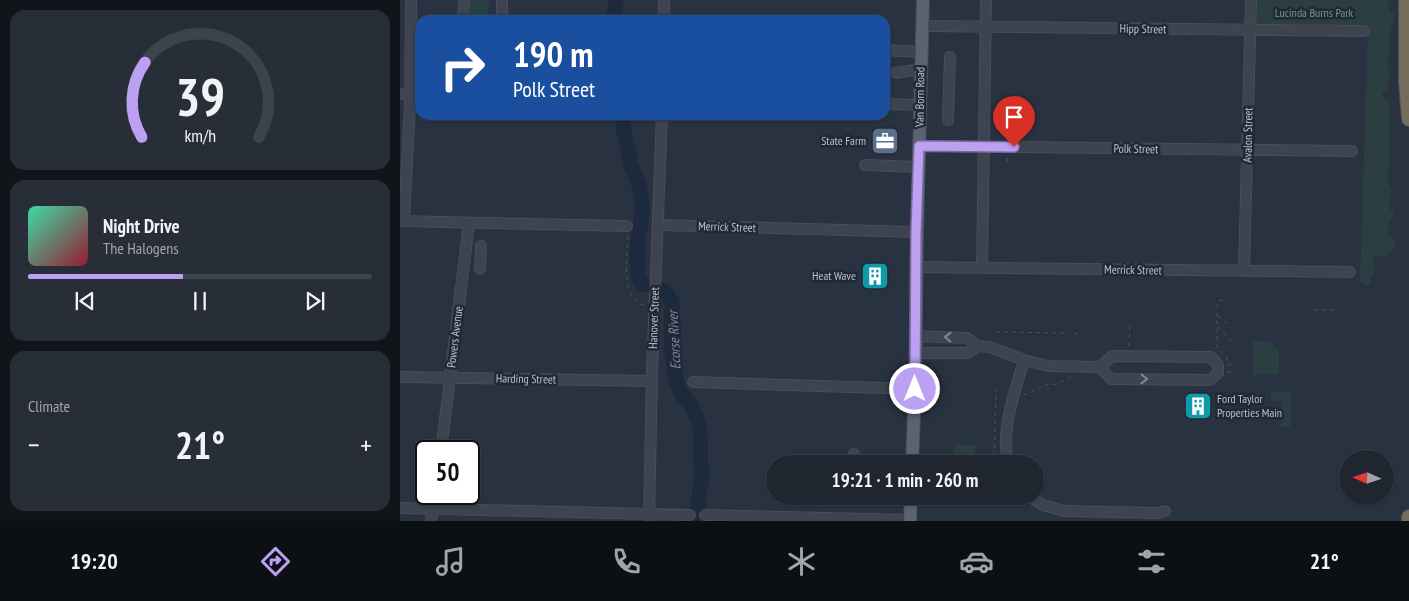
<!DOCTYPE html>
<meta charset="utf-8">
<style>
:root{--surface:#1f2630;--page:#272e38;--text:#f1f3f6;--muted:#a1a5ab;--line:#3c434c;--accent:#bca0f2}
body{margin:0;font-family:"PT Sans Narrow",sans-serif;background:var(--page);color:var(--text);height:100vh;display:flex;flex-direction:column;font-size:19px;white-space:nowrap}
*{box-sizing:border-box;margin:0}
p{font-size:16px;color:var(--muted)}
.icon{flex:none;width:28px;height:28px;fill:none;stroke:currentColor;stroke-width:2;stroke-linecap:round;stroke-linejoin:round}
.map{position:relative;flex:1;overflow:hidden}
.panel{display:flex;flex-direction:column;gap:10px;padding:10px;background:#11151a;width:400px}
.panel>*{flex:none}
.guide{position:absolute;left:15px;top:15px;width:475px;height:105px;border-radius:15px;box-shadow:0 1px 4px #0004,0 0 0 1px var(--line);background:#1a4fa0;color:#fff;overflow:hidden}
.needle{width:32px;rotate:273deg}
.tools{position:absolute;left:939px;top:450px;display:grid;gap:10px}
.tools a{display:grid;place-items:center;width:55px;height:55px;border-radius:50%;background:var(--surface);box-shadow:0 1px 4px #0004,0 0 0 1px var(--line);font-size:25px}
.speed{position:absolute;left:15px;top:440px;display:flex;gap:10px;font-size:25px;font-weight:700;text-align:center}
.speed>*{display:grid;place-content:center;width:65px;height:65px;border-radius:50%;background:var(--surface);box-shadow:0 1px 4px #0004,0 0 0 1px var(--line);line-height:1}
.speed .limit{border:2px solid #111;border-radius:8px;background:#fff;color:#111}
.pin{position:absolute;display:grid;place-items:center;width:42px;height:42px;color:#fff;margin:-51px -21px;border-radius:50% 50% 50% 0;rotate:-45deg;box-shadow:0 0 5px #0007}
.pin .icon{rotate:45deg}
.me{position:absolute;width:55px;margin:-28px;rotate:0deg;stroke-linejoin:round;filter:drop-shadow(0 0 4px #0008)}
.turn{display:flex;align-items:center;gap:18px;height:105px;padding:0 15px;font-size:22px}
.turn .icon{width:65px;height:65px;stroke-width:2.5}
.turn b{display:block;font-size:35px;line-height:42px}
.big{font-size:38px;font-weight:700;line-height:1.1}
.panel .widget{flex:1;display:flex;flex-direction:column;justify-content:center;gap:8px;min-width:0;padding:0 18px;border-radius:15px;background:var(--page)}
.panel .dial{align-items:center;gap:0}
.dial svg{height:130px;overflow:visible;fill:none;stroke:var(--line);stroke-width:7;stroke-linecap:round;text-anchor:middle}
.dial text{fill:var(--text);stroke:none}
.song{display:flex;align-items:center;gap:15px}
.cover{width:60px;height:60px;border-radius:8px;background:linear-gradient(135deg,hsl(160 70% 55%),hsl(350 70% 35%))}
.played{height:5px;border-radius:2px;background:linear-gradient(90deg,var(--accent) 45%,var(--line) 45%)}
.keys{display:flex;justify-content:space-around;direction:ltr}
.heat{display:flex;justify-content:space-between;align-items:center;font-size:28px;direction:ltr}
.trip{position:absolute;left:366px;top:455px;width:278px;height:50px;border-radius:25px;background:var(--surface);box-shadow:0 1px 4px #0004,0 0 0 1px var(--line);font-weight:700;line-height:50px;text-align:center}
.tab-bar{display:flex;height:80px;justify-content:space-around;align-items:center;background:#0c0f13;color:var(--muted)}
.tab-bar .icon{width:35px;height:35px}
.tab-bar .current{color:var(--accent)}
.tab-bar b{font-size:22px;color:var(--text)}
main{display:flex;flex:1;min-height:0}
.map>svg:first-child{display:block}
</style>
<main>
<section class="panel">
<div class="widget dial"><svg viewBox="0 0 100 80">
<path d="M14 69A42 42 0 1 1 86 69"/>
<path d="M14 69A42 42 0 0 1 16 23" stroke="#bca0f2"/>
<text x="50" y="56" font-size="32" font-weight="700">39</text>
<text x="50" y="72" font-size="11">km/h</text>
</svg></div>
<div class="widget">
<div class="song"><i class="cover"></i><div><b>Night Drive</b><p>The Halogens</p></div></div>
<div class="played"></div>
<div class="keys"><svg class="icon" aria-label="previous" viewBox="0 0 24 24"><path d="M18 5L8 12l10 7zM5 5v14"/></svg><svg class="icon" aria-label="pause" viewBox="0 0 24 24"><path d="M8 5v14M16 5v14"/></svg><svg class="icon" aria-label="next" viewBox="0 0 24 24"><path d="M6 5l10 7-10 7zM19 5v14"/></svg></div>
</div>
<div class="widget"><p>Climate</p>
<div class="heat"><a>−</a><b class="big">21°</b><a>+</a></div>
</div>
</section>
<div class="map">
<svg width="1009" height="521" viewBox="0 0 1009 521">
<rect width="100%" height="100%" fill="#293240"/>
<!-- green -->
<path fill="#2b3e41" d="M68 0H89L88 20H68Z
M857 0H988L990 12 994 13 993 25 991 27 990 36 989 39 990 54 988 58 989 74 988 89 987 91 983 92 982 96 986 100H988L990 102V114L988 116C992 124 989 129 988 137L989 140 990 147 988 149 990 168 988 170 989 171 987 176 988 181 992 191 989 202 990 210 994 211V215L989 222 988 235 995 240C995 249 992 252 984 257L975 254 973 262 975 271 970 280 971 282 966 286 960 281 968 26 856 24Z
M854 341 874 342V348L879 349V374H858V378L853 377V342Z
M871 392H890V427H881L882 401H871Z
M554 445H575L574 464H553Z"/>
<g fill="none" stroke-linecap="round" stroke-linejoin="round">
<!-- river -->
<path stroke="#1d293d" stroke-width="15" d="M213 20 216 0
M223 115 224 132 229 154 230 163 239 185 242 201V214L237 246 238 277 242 284 257 287 266 293 272 302 271 329 272 354 276 381 282 395 290 404 294 411 299 424 301 437 300 457 302 475 297 514V521"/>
<!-- minor casing -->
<g stroke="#474d59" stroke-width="12">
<path id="minor" d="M63 20 64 0
M102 20V0
M264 20V0
M522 26 964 31
M485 50 521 52
M496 73 521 69
M0 94 20 95
M485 104 520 105
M548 120 550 57
M519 146 952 151
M465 165 518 167
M0 221 227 226
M4 221 10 104 11 0
M258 225 517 232
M516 267 950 272
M582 268 586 0
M80 269 81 246
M844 271 851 0
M515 336 567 338 578 346 590 347 624 360 648 366 700 367 711 379 810 380 818 373V365L811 357 712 356 700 367
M515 353H567L578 346
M0 377 252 381
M293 382 515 389
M41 451 69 223
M454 464V454
M608 464C600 430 615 393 624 360
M628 496 643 505 664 511 757 513 765 511
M0 508 290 515
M305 515 510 520
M31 521 35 494
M249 521 252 372 262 115"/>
</g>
<!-- major casing -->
<g stroke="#474d59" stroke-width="14">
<path id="major" d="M512 464 515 389 517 232 523 0
M510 521 511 496"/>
</g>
<!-- highway casing -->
<g stroke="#484f5a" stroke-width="16">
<path id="highway" d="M1006 0V82L1009 119
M1009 521V517"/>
</g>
<!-- path -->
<path stroke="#445658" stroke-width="1" stroke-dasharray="4 4" stroke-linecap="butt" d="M607 162V158
M228 236C227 254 220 304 246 305
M823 300 819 301 817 306V348L827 358V361
M914 310H934
M818 316 829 326
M818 327 833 343
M596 332 664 333
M675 333H677V335H680
M729 346 730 324
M827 365H832
M827 372H831
M623 395 629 393 645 385 658 384 672 376
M594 464 596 389
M593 497V496"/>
<!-- minor -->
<use href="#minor" stroke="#3d4450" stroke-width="10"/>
<!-- major -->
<use href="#major" stroke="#5b636f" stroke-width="12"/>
<!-- highway -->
<use href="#highway" stroke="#756b5b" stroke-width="14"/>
</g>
<!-- one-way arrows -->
<defs><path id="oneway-chevron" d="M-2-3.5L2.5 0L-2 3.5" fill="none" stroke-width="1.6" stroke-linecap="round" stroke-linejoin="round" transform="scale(1.25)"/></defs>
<g stroke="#828893">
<use href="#oneway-chevron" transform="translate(548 337) rotate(-178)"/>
<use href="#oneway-chevron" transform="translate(744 379) rotate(1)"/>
</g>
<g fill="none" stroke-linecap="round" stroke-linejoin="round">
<!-- route casing -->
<g stroke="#7a689d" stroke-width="12">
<path id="route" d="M515 389 516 232 519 146 614 147"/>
</g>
<!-- route -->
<use href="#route" stroke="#bca0f2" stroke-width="9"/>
</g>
<!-- icons -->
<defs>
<g id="office-square" transform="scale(1.4375)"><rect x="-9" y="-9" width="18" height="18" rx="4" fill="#5c6f8a" stroke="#222935"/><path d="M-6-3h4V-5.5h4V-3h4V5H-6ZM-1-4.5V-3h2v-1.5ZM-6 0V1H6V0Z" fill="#fff"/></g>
<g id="building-square" transform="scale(1.4375)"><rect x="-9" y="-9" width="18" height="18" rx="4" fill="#0f9aa8" stroke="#222935"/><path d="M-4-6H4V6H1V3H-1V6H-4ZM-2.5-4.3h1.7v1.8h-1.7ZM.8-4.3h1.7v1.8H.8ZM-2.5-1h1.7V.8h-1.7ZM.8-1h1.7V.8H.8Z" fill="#fff"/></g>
</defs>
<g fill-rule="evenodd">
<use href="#office-square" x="485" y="141"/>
<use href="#building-square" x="475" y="276"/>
<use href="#building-square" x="798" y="406"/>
</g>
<g text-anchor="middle" stroke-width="5" stroke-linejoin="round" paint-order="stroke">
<!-- park labels -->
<g font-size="12" fill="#73987d" stroke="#222935">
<text x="914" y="17">Lucinda Burns Park</text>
</g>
<!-- street labels -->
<g font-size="12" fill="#bac0ca" stroke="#222935">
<text transform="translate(743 29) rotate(1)" y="4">Hipp Street</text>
<text transform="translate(520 97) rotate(-89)" y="4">Van Born Road</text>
<text transform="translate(848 135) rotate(-89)" y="4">Avalon Street</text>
<text transform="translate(736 149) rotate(1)" y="4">Polk Street</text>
<text transform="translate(327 227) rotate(2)" y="4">Merrick Street</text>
<text transform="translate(733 270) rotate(1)" y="4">Merrick Street</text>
<text transform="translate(254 318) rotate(-88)" y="4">Hanover Street</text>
<text transform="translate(55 337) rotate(-83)" y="4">Powers Avenue</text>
<text transform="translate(126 379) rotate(1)" y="4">Harding Street</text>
</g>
<!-- poi labels -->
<g font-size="12" fill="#bac0ca" stroke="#222935" text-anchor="end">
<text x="466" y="145">State Farm</text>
<text x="456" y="280">Heat Wave</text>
<text x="817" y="403" text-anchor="start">Ford Taylor<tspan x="817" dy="14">Properties Main</tspan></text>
</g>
<!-- water labels -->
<g font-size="14" font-style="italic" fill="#778aa5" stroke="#222935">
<text transform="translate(274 340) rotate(-93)" y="5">Ecorse River</text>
</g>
</g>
</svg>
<div class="tools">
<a><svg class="needle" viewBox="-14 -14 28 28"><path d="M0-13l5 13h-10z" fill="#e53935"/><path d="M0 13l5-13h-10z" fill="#a1a5ab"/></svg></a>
</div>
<div class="speed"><div class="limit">50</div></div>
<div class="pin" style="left:614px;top:147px;background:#d93025"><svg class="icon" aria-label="arrive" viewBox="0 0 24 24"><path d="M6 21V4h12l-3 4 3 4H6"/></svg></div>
<svg class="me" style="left:515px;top:389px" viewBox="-20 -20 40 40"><circle r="17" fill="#bca0f2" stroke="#fff" stroke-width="3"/><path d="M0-11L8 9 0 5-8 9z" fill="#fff"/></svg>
<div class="trip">19:21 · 1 min · 260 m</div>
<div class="guide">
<div class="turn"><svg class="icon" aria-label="right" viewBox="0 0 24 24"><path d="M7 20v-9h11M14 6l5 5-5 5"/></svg><div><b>190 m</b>Polk Street</div></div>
</div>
</div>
</main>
<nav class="tab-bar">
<b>19:20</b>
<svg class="icon current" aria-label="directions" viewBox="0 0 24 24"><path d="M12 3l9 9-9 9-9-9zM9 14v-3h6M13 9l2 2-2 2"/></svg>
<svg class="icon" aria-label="music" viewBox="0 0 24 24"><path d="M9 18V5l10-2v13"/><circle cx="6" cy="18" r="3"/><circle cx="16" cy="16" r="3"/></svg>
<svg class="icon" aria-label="phone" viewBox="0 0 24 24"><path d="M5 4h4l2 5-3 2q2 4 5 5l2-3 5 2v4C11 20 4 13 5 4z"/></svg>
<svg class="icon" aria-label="climate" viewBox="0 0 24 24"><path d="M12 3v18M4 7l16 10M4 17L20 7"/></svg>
<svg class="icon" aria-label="car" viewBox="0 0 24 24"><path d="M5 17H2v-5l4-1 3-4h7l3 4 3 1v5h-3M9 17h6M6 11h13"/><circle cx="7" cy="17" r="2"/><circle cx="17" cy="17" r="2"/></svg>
<svg class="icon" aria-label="filters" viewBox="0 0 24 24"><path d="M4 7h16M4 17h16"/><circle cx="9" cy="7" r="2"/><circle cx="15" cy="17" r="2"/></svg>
<b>21°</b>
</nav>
